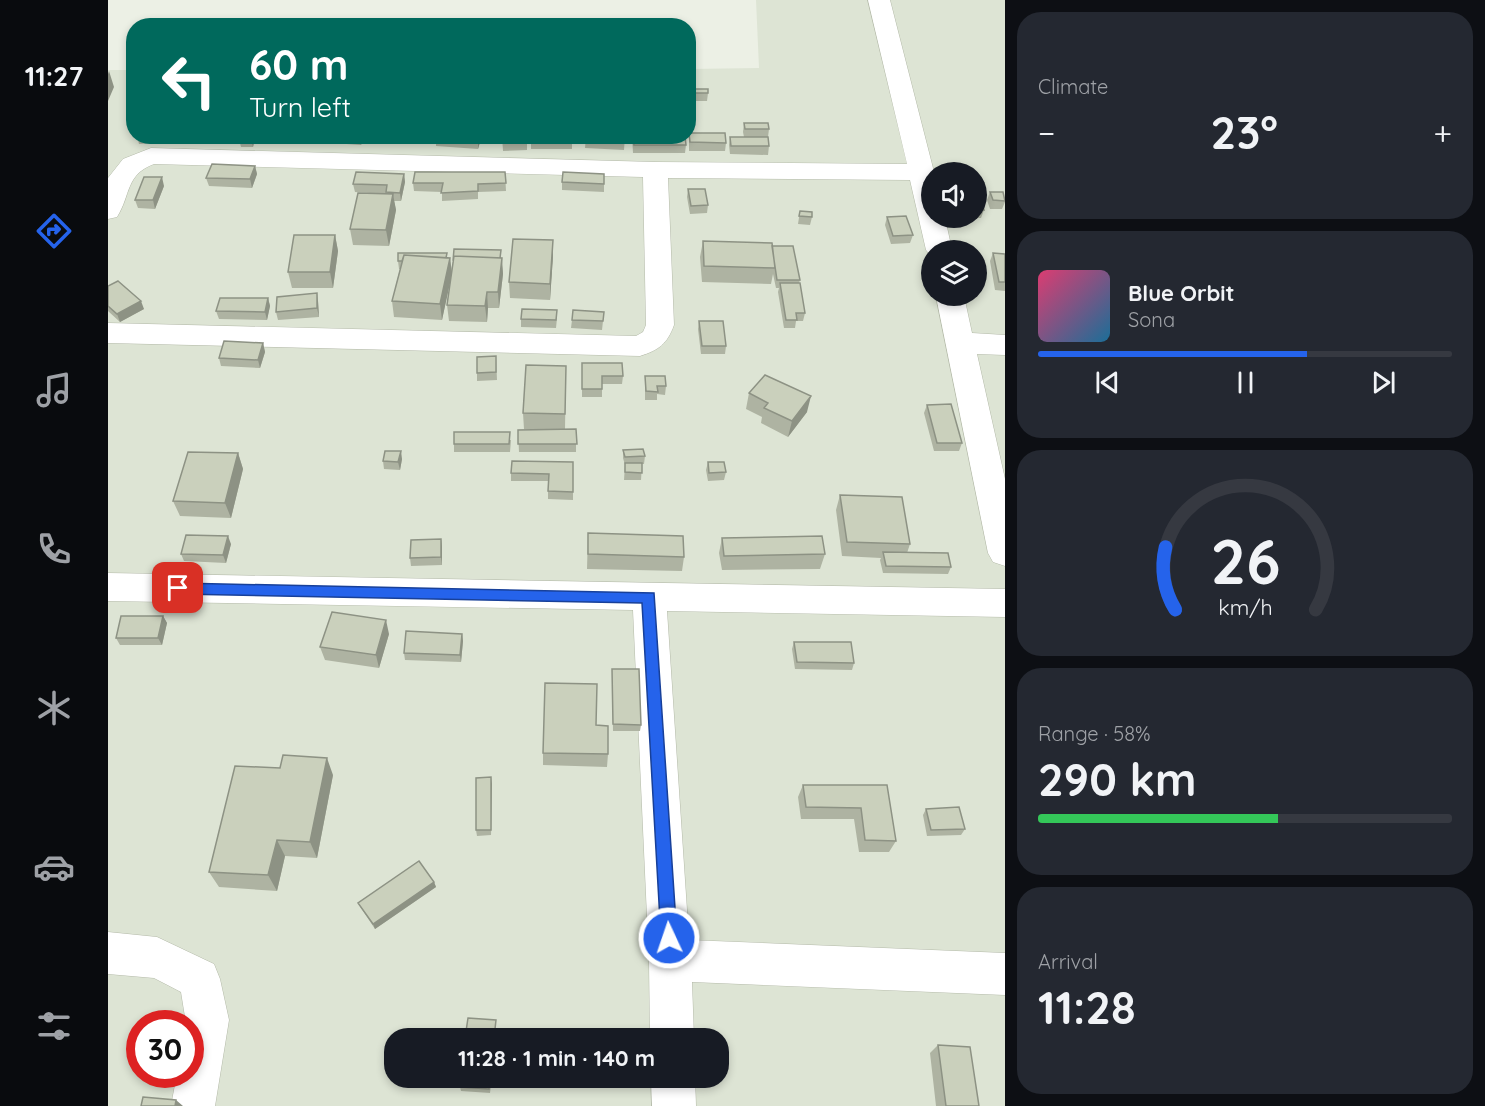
<!DOCTYPE html>
<meta charset="utf-8">
<style>
:root{--surface:#171b24;--page:#242831;--text:#f1f3f6;--muted:#9ea1a6;--line:#363941;--accent:#2563eb}
body{margin:0;font-family:Quicksand,sans-serif;background:var(--page);color:var(--text);height:100vh;display:flex;flex-direction:column;font-size:22px;white-space:nowrap}
*{box-sizing:border-box;margin:0}
p{font-size:20px;color:var(--muted)}
.icon{flex:none;width:33px;height:33px;fill:none;stroke:currentColor;stroke-width:2;stroke-linecap:round;stroke-linejoin:round}
.map{position:relative;flex:1;overflow:hidden}
.side{display:flex;flex-direction:column;gap:12px;padding:12px;background:#0d0f14;width:480px}
.side>*{flex:none}
.guide{position:absolute;left:18px;top:18px;width:570px;height:126px;border-radius:24px;box-shadow:0 3px 9px #0003;background:#00695c;color:#fff;overflow:hidden}
.tools{position:absolute;left:813px;top:162px;display:grid;gap:12px}
.tools a{display:grid;place-items:center;width:66px;height:66px;border-radius:50%;background:var(--surface);box-shadow:0 3px 9px #0003;font-size:30px}
.speed{position:absolute;left:18px;top:1010px;display:flex;gap:12px;font-size:30px;font-weight:700;text-align:center}
.speed>*{display:grid;place-content:center;width:78px;height:78px;border-radius:50%;background:var(--surface);box-shadow:0 3px 9px #0003;line-height:1}
.speed .limit{border:9px solid #d22;background:#fff;color:#111}
.pin{position:absolute;display:grid;place-items:center;width:51px;height:51px;color:#fff;margin:-26px;border-radius:12px;box-shadow:0 3px 9px #0006}
.me{position:absolute;width:66px;margin:-33px;rotate:357deg;stroke-linejoin:round;filter:drop-shadow(0 0 4px #0008)}
.turn{display:flex;align-items:center;gap:21px;height:126px;padding:0 24px;font-size:27px}
.turn .icon{width:78px;height:78px;stroke-width:2.5}
.turn b{display:block;font-size:42px;line-height:51px}
.big{font-size:45px;font-weight:700;line-height:1.1}
.side .card{flex:1;display:flex;flex-direction:column;justify-content:center;gap:9px;min-width:0;padding:0 21px;border-radius:24px;background:var(--page)}
.side .dial{align-items:center;gap:0}
.dial svg{height:156px;overflow:visible;fill:none;stroke:var(--line);stroke-width:7;stroke-linecap:round;text-anchor:middle}
.dial text{fill:var(--text);stroke:none}
.song{display:flex;align-items:center;gap:18px}
.cover{width:72px;height:72px;border-radius:9px;background:linear-gradient(135deg,hsl(340 70% 55%),hsl(200 70% 35%))}
.played{height:6px;border-radius:3px;background:linear-gradient(90deg,var(--accent) 65%,var(--line) 65%)}
.keys{display:flex;justify-content:space-around;direction:ltr}
.heat{display:flex;justify-content:space-between;align-items:center;font-size:33px;direction:ltr}
.charge{height:9px;border-radius:4px;background:linear-gradient(90deg,#34c759 58%,var(--line) 0)}
.trip{position:absolute;left:276px;top:1028px;width:345px;height:60px;border-radius:24px;background:var(--surface);box-shadow:0 3px 9px #0003;font-weight:700;line-height:60px;text-align:center}
main{display:flex;flex:1;min-height:0}
.tab-bar{display:flex;flex-direction:column;width:108px;justify-content:space-around;align-items:center;background:#090b0e;color:var(--muted)}
.tab-bar .icon{width:42px;height:42px}
.tab-bar .current{color:var(--accent)}
.tab-bar b{font-size:27px;color:var(--text)}
.map>svg:first-child{display:block}
</style>
<main>
<nav class="tab-bar">
<b>11:27</b>
<svg class="icon current" aria-label="directions" viewBox="0 0 24 24"><path d="M12 3l9 9-9 9-9-9zM9 14v-3h6M13 9l2 2-2 2"/></svg>
<svg class="icon" aria-label="music" viewBox="0 0 24 24"><path d="M9 18V5l10-2v13"/><circle cx="6" cy="18" r="3"/><circle cx="16" cy="16" r="3"/></svg>
<svg class="icon" aria-label="phone" viewBox="0 0 24 24"><path d="M5 4h4l2 5-3 2q2 4 5 5l2-3 5 2v4C11 20 4 13 5 4z"/></svg>
<svg class="icon" aria-label="climate" viewBox="0 0 24 24"><path d="M12 3v18M4 7l16 10M4 17L20 7"/></svg>
<svg class="icon" aria-label="car" viewBox="0 0 24 24"><path d="M5 17H2v-5l4-1 3-4h7l3 4 3 1v5h-3M9 17h6M6 11h13"/><circle cx="7" cy="17" r="2"/><circle cx="17" cy="17" r="2"/></svg>
<svg class="icon" aria-label="filters" viewBox="0 0 24 24"><path d="M4 7h16M4 17h16"/><circle cx="9" cy="7" r="2"/><circle cx="15" cy="17" r="2"/></svg>
</nav>
<div class="map">
<svg width="897" height="1106" viewBox="0 0 897 1106">
<rect width="100%" height="100%" fill="#ecf0e5"/>
<!-- residential -->
<path fill="#dde4d4" fill-rule="evenodd" d="M648 0H897V1106H0V70H25L26 136H580L581 69 651 68ZM824 172H868V218H824ZM824 250H868V296H824ZM32 1023H82V1074H32ZM286 1038H610V1077H286Z"/>
<g fill="none" stroke-linecap="round" stroke-linejoin="round">
<!-- minor casing -->
<g stroke="#b4baa9" stroke-width="1">
<path id="minor" d="M760 0H782L826 172H824V218H837L844 250H824V257L818 250 802 180 560 178 566 325C559 344 551 350 532 356L0 343V323L528 336 535 332 538 325 535 177 46 164C17 175 23 195 9 217L0 219V178L15 159 43 148 547 162 799 164Z
M828 296H856L864 333 897 335V355L869 354 897 479V566L885 562 880 553Z
M0 573 897 589V617L559 611 581 940 897 953V995L584 982 586 1038H542L541 960 525 610 0 601Z
M0 932 49 937 106 964 112 979 121 1020 107 1106H63L69 1074H82V1023H78L73 992 46 978 0 974Z
M543 1077H587L588 1106H544Z"/>
</g>
<!-- minor -->
<use href="#minor" fill="#fff" fill-rule="evenodd"/>
</g>
<!-- wall -->
<path fill="#aeb3a2" d="M583 89 600 93 599 101H583Z
M636 123 661 129 660 137 661 146 660 155 622 154 621 145 622 137H636L635 132Z
M581 133 618 143 617 151H581Z
M29 136H72L71 142 31 144Z
M152 136H176V138H152Z
M222 136H256L253 145 224 143Z
M328 136H372V142L370 149 328 146Z
M394 136H419V150L395 151Z
M423 136H464V149H423Z
M478 136H517L516 150 477 148Z
M524 136H577L578 145 577 153H525Z
M147 137 145 147H133L131 139Z
M147 166 149 174 144 188 101 186 98 178Z
M397 172 398 191 370 192V199L334 201V192L306 191 305 183Z
M296 174 297 182 293 201H286L288 210 281 246 245 245 242 229 278 194 247 192 245 184Z
M496 174V192L454 190V182Z
M868 174 873 186 870 193 876 210 873 218H857H868Z
M56 186 47 209 30 208 27 200Z
M580 189 600 205 599 213 582 214 579 197Z
M882 192 897 199V202L894 209H882L879 200Z
M692 211 704 217 702 225 690 224Z
M779 217 805 235 802 243 783 244 777 225Z
M227 235 230 251 225 288H184L180 272Z
M595 241 664 246 692 280 691 283 697 313 695 321H688L687 328H676L670 292 671 288H668L665 274 663 284 594 282 592 257Z
M339 253V258H342L344 273 345 261 393 258 395 274 391 308H380L379 322 341 321 339 305 343 276 334 320 286 317 284 301 292 269H291L290 261Z
M885 253 897 254V291L887 290 882 261Z
M445 256 442 300 402 298 401 282Z
M0 286 36 309 12 322 0 311Z
M160 298 162 306 159 320 111 319 108 311Z
M210 301 211 317 170 320 168 312Z
M496 312 494 330 463 328 464 320Z
M449 318 448 328 413 327V319Z
M591 321 618 346 617 354H593L590 329Z
M155 343 157 352 152 368 113 366 111 358Z
M388 356 389 380 369 381V373Z
M458 366 457 429H416L415 413Z
M474 371 515 376 514 384H494V397H474Z
M537 376 558 386 557 395 549 394V400H537Z
M641 393 699 412 680 437 653 423 654 417 638 409Z
M819 405 854 443 851 451H826L816 413Z
M468 429V452H411L410 430Z
M403 440 402 452H346V444Z
M515 450 537 456 536 464H534L533 480H516L517 465 515 458Z
M130 453 135 469 123 518 72 516 65 501Z
M294 459 292 470 276 469 275 461Z
M465 462V500L440 499V481H403V473Z
M600 462 618 472 616 480 600 481 598 470Z
M732 495 802 544 799 553 843 567 840 574 775 573 772 560 773 558 734 556 728 510Z
M480 533 576 557 574 571 479 569Z
M614 538 717 554 712 569 614 570 611 553Z
M333 539 334 547V565L303 566 302 558Z
M123 544 118 563 76 561 73 554Z
M55 616 59 623 54 645H12L8 638Z
M281 634 271 668 217 660 212 647Z
M354 634 355 641 353 662 297 660 296 653Z
M686 642 746 663 744 670 687 669 684 649Z
M504 669 533 725 532 731H505Z
M435 753 500 754 499 767 435 765Z
M225 775 209 858 177 856 169 891 111 887 101 872Z
M383 777V835L369 836 368 830Z
M695 785H779L788 841 781 852H751L746 819H693L690 797Z
M818 809 857 829 853 835 819 836 815 815Z
M326 882 328 887 267 929 253 908 250 903Z
M830 1045 871 1106H828L822 1053Z
M384 1077 382 1093 353 1091 352 1087Z"/>
<!-- shaded-wall -->
<path fill="#8d9284" d="M1 71 6 87 0 101V74Z
M143 136 147 137 145 147 143 138Z
M256 136 253 145 252 137Z
M371 136H372V142L370 149V141Z
M147 166 149 174 144 188 142 179Z
M296 174 297 182 293 201 292 193Z
M54 177 56 186 47 209 45 200Z
M285 194 288 210 281 246 278 230Z
M227 235 230 251 225 288 222 272Z
M445 240V256L442 300V284Z
M342 258 344 274 334 320 332 304Z
M394 258 395 274 391 308 390 292Z
M379 292 380 308 379 322 377 306Z
M209 293 210 301 211 317 209 308Z
M160 298 162 306 159 320 157 312Z
M33 301 36 309 12 322 9 314Z
M155 343 157 352 152 368 150 360Z
M703 396 699 412 680 437 684 421Z
M293 451 294 459 292 470 290 462Z
M130 453 135 469 123 518 117 503Z
M120 536 123 544 118 563 115 555Z
M333 539 334 547V565L333 557Z
M55 616 59 623 54 645 50 638Z
M278 620 281 634 271 668 268 655Z
M354 634 355 641 353 662 352 655Z
M219 758 225 775 209 858 202 842Z
M383 777 384 784 383 835Z
M169 840 177 856 169 891 160 875Z
M326 882 328 887 267 929 265 924Z
M68 1100 75 1106H67Z"/>
<!-- building -->
<path fill="#cad0bc" stroke="#8d9284" stroke-width="1.5" d="M583 89H600V93H584Z
M636 123H660L661 129H637Z
M581 133H617L618 143 582 142Z
M132 136H143V138L131 139Z
M328 136H371L370 141 328 138Z
M394 136H419V142L394 143Z
M423 136H464V141L423 140Z
M478 136H517V142L477 140Z
M525 136H577L578 145H526Z
M622 137H660L661 146H623Z
M104 164 147 166 142 179 98 178Z
M850 167H860L862 172H852Z
M248 172 296 174 292 193 278 192 279 185 245 184Z
M307 172H397L398 183 370 184V191L333 193 335 183H305Z
M455 172 496 174V184L454 182Z
M868 174 873 186H868Z
M36 177H54L45 200H27Z
M580 189H597L600 205 583 206Z
M868 191H869L876 210H868Z
M882 192H895L897 201 885 200Z
M250 193 285 194 278 230 242 229Z
M692 211 704 212V217L691 216Z
M798 216 805 235 785 236 779 217Z
M186 235H227L222 272H180Z
M405 239 445 240 442 284 401 282Z
M595 241 664 243 667 268 596 266Z
M664 246H685L692 280H669Z
M346 249 393 250 392 258 346 256 345 261Z
M290 253H339L338 258 296 255 294 261H290Z
M885 253 897 254V282H891Z
M296 255 342 258 332 304 284 301Z
M346 256 394 258 390 292H379L377 306 339 305Z
M10 281 33 301 9 314 0 306V286Z
M672 283H692L697 313H688L689 320H678Z
M209 293V308L168 312 169 297Z
M112 298H160L157 312 108 311Z
M414 309 449 310 448 320 413 319Z
M465 310 496 312 495 321 464 320Z
M591 321H615L618 346H594Z
M116 341 155 343 150 360 111 358Z
M388 356V372L369 373V357Z
M474 363H514L515 376H494V389H474Z
M418 365 458 366 457 414 415 413Z
M657 375 703 396 684 421 656 408 660 403 641 393Z
M537 376H557L558 386H549L550 392 538 391Z
M843 404 854 443H829L819 405Z
M468 429 469 444H410V430Z
M346 432H402L401 444H346Z
M535 449 537 456 517 457 515 450Z
M277 451H293L290 462 275 461Z
M80 452 130 453 117 503 65 501Z
M404 461 465 462V492L440 491 441 474 403 473Z
M600 462H616L618 472 601 473Z
M517 463H534V473L517 472Z
M732 495 794 497 802 544 739 542Z
M480 533 575 536 576 557 480 554Z
M78 535 120 536 115 555 73 554Z
M714 536 717 554 616 556 614 538Z
M333 539V557L302 558 303 540Z
M775 552 840 553 843 567 778 566Z
M224 612 278 620 268 655 212 647Z
M13 616H55L50 638H8Z
M298 631 354 634 352 655 296 653Z
M686 642H743L746 663 689 662Z
M504 669H531L533 725 505 724Z
M437 683 489 684 488 725 500 726V754L435 753Z
M175 755 219 758 202 842 169 840 160 875 101 872 127 766 172 768Z
M383 777V830H368V778Z
M695 785H779L788 841 757 840 753 808 698 807Z
M851 807 857 829 823 830 818 809Z
M311 861 326 882 265 924 250 903Z
M360 1018 388 1020 386 1038H357Z
M830 1045 862 1047 871 1106H838Z
M353 1077H382L381 1089 352 1087Z
M35 1097 68 1100 67 1106H33Z"/>
<!-- route -->
<path fill="#2563eb" stroke="#184099" stroke-width="1.5" d="M70 583 546 593 569 938 567 943 561 946 555 943 553 938 534 603 70 594 66 593 64 588 66 584Z"/>
</svg>
<div class="tools">
<a><svg class="icon" aria-label="sound" viewBox="0 0 24 24"><path d="M4 9h4l5-4v14l-5-4H4zM17 9q2 3 0 6"/></svg></a>
<a><svg class="icon" aria-label="layers" viewBox="0 0 24 24"><path d="M12 4l9 5-9 5-9-5zM3 14l9 5 9-5"/></svg></a>
</div>
<div class="speed"><div class="limit">30</div></div>
<div class="pin" style="left:70px;top:588px;background:#d93025"><svg class="icon" aria-label="arrive" viewBox="0 0 24 24"><path d="M6 21V4h12l-3 4 3 4H6"/></svg></div>
<svg class="me" style="left:561px;top:938px" viewBox="-20 -20 40 40"><circle r="17" fill="#2563eb" stroke="#fff" stroke-width="3"/><path d="M0-11L8 9 0 5-8 9z" fill="#fff"/></svg>
<div class="trip">11:28 · 1 min · 140 m</div>
<div class="guide">
<div class="turn"><svg class="icon" aria-label="left" viewBox="0 0 24 24"><path d="M17 20v-9H6M10 6l-5 5 5 5"/></svg><div><b>60 m</b>Turn left</div></div>
</div>
</div>
<section class="side">
<div class="card"><p>Climate</p>
<div class="heat"><a>−</a><b class="big">23°</b><a>+</a></div>
</div>
<div class="card">
<div class="song"><i class="cover"></i><div><b>Blue Orbit</b><p>Sona</p></div></div>
<div class="played"></div>
<div class="keys"><svg class="icon" aria-label="previous" viewBox="0 0 24 24"><path d="M18 5L8 12l10 7zM5 5v14"/></svg><svg class="icon" aria-label="pause" viewBox="0 0 24 24"><path d="M8 5v14M16 5v14"/></svg><svg class="icon" aria-label="next" viewBox="0 0 24 24"><path d="M6 5l10 7-10 7zM19 5v14"/></svg></div>
</div>
<div class="card dial"><svg viewBox="0 0 100 80">
<path d="M14 69A42 42 0 1 1 86 69"/>
<path d="M14 69A42 42 0 0 1 9 37" stroke="#2563eb"/>
<text x="50" y="56" font-size="32" font-weight="700">26</text>
<text x="50" y="72" font-size="11">km/h</text>
</svg></div>
<div class="card"><p>Range · 58%</p><b class="big">290 km</b><div class="charge"></div></div>
<div class="card"><p>Arrival</p><b class="big">11:28</b></div>
</section>
</main>
